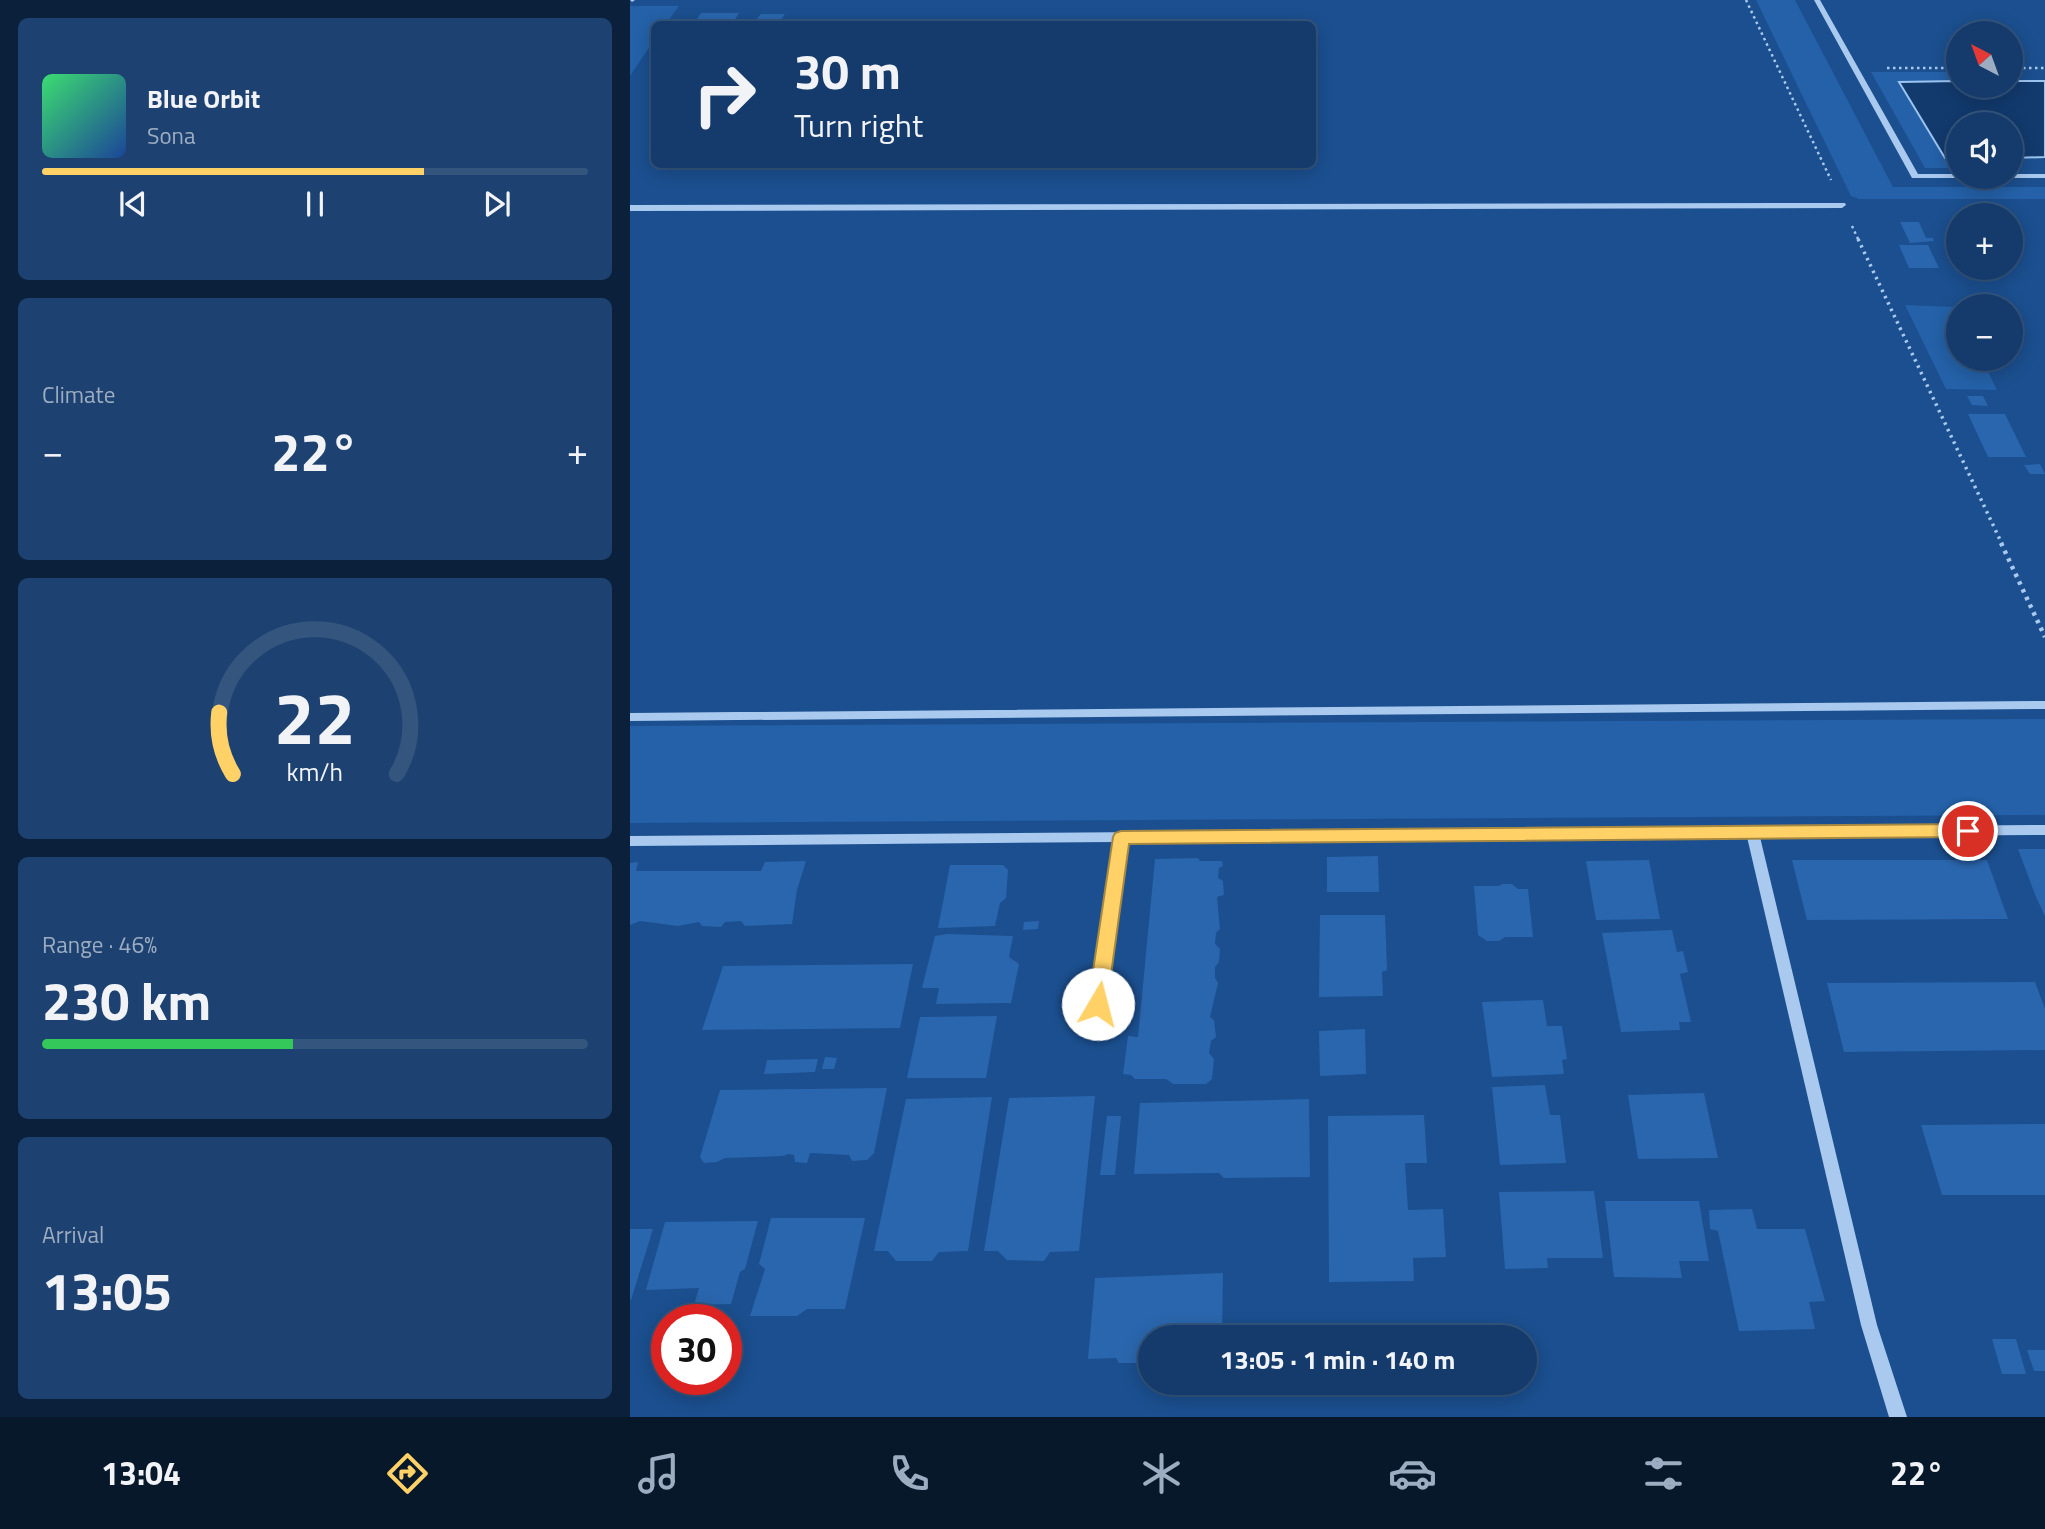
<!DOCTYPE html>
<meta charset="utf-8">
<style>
:root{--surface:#143b6b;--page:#1d4271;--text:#f1f3f6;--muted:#9dadc1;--line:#33557e;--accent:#ffd166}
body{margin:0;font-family:"Titillium Web",sans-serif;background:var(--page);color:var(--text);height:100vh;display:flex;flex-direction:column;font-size:26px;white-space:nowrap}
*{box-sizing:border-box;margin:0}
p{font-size:23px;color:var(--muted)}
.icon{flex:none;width:38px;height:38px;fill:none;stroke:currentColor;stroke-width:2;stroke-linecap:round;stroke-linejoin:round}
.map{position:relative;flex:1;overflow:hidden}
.side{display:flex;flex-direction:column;gap:18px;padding:18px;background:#0b203b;width:630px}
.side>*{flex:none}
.banner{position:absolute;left:21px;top:21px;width:665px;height:147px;border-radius:10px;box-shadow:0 4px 18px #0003,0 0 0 2px var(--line);background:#143b6b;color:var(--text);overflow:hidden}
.needle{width:46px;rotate:319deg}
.tools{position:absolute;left:1316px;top:21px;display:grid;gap:14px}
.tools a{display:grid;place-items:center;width:77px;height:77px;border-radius:50%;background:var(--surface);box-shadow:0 4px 18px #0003,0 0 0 2px var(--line);font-size:35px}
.speed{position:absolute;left:21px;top:1304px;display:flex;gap:14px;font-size:35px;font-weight:700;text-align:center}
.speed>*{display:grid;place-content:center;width:91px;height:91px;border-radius:50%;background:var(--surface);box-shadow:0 4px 18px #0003,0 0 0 2px var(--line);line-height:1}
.speed .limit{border:10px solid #d22;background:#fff;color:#111}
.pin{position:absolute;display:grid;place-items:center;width:60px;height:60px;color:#fff;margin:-30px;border:4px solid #fff;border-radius:50%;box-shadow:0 2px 7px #0007}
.me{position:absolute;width:77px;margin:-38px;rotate:8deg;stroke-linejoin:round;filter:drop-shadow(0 0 5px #0008)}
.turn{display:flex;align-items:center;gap:24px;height:147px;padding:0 28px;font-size:32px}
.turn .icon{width:91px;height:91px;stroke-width:2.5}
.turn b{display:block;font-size:49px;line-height:60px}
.big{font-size:52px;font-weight:700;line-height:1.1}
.side .tile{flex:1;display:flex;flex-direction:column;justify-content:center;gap:10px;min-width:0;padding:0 24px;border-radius:10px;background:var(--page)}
.side .dial{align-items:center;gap:0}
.dial svg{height:182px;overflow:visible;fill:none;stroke:var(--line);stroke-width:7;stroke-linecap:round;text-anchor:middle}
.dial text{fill:var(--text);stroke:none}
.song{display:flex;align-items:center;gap:21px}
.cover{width:84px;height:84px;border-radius:10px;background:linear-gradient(135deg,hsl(140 70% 55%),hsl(220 70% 35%))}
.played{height:7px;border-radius:4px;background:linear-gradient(90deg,var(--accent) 70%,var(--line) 70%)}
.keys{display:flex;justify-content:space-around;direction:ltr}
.heat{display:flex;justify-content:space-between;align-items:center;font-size:38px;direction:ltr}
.charge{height:10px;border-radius:5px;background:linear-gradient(90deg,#34c759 46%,var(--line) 0)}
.trip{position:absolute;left:508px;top:1325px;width:399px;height:70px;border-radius:35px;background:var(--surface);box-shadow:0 4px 18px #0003,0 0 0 2px var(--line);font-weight:700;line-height:70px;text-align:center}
.tab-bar{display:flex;height:112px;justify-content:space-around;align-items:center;background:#08182b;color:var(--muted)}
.tab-bar .icon{width:49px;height:49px}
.tab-bar .on{color:var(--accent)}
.tab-bar b{font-size:32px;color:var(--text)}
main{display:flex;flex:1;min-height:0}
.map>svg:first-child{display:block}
</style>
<main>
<section class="side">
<div class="tile">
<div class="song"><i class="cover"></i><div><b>Blue Orbit</b><p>Sona</p></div></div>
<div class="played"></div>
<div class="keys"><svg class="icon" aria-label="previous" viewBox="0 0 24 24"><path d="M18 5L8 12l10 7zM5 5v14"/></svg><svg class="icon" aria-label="pause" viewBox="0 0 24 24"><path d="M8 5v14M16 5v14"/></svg><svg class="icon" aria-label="next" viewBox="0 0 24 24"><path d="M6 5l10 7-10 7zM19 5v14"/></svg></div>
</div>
<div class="tile"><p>Climate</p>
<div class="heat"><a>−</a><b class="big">22°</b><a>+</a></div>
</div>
<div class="tile dial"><svg viewBox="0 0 100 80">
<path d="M14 69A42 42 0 1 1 86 69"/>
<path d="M14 69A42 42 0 0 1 8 42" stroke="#ffd166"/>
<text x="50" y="56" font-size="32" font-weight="700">22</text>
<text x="50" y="72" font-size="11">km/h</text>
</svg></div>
<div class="tile"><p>Range · 46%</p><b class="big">230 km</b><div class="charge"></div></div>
<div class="tile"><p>Arrival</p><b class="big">13:05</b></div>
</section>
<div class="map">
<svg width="1415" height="1417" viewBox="0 0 1415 1417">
<rect width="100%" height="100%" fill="#1b4f8f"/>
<!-- green -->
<path fill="#2461a8" d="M1126 0H1165L1263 187H1415V199H1229L1221 196Z
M0 6H49L36 24H24V40L0 76Z
M1241 72H1328V81L1270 82 1315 158H1328V168H1295Z
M1275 305 1326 307 1328 359H1352L1367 390 1316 389Z
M1415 719V815L0 823V726Z"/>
<!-- water -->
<path fill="#123a6d" stroke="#9cc4f0" stroke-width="2" d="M1328 81V86H1381V81H1415V157L1381 158V124H1328V158H1315L1269 82Z"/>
<!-- building -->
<path fill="#2a66ad" d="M71 13H109L102 24H64Z
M131 14H155L148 24H123Z
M1270 222H1289L1296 238H1303L1304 241 1280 243Z
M1269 245H1298L1309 268H1279Z
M1337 396H1353L1358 406 1342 405Z
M1338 414H1375L1396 457H1358Z
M1410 464 1415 474H1400L1394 465Z
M1388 849H1415V916L1406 897Z
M748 856 749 892H697V857Z
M568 858 570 861H592L593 866 589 868 588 878 593 881 594 895 587 897 590 929 586 933 585 944 590 949 589 962 585 967V978L588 983 580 1017 584 1020 586 1037 581 1041 579 1053 584 1059 582 1079 576 1084H543L536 1079H505L501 1075 493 1074 498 1036 508 1037 525 859Z
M1019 860 1030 919 966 920 956 861Z
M1162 860H1357L1378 919 1177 920Z
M176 861 167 890 162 924 115 926 111 921 95 922 91 927 72 926 69 922 48 926 10 921 0 925V863L8 862 6 871H131L135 862Z
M320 865H373L378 870 376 898 370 903 365 926 308 928Z
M872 884H882L888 889H898L903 937H875L869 941H857L848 935 844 886H869Z
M690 915H755L757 970 752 972 753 996 689 997Z
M409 921 408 929 393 930 394 922Z
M1042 930 1047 952 1053 951 1058 972 1050 974 1061 1022H1049L1050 1030 991 1032 972 933Z
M317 934 383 936 379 957 389 964 381 1003 306 1004 309 988H292L305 936Z
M283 964 270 1028 72 1030 93 966Z
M1405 982 1415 1009V1050L1214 1052 1197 983Z
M913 1000 917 1026H932L937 1059 932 1060 934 1074 862 1077 852 1002Z
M367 1016 356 1078H277L290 1017Z
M735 1029 736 1074 690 1076 689 1031Z
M195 1057 207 1058 204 1069H192Z
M188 1059 185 1072 134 1074 137 1060Z
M915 1085 920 1115H930L936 1163 870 1165 862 1087Z
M257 1088 244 1153 237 1160 222 1161 219 1155 180 1153 177 1163 165 1162 164 1155 158 1154 153 1156 95 1158 87 1162 74 1163 70 1157 90 1090Z
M1074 1093 1088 1158 1008 1159 998 1095Z
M465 1096 449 1251 420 1252 414 1261 377 1260 368 1251H354L379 1098Z
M362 1097 338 1251 309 1252 302 1261H266L258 1251H244L276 1099Z
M679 1099 680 1177 594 1178 589 1173 504 1174 510 1103Z
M794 1115 797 1163H775L778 1210 813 1209 816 1257 783 1258 784 1281 699 1282 698 1116Z
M477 1116H491L485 1175H470Z
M1415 1124V1195H1312L1291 1125Z
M964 1191 973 1258H917L918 1268 875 1269 869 1192Z
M975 1201H1069L1079 1261H1049L1052 1278 984 1277Z
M1122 1209 1127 1229H1175L1195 1301 1179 1302 1185 1329 1109 1331 1088 1231 1080 1229 1079 1210Z
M141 1218H235L215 1309H177L167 1316H120L135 1269 129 1264Z
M128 1221 115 1269 110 1272 101 1304 64 1305 69 1288 16 1290 35 1222Z
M0 1229H23L1 1300H0Z
M593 1273 592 1337H520V1363H489L486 1358 458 1359 465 1278Z
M1362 1339H1386L1396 1374H1372Z
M1397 1350H1415V1371H1404Z"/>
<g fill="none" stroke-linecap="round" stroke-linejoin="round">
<!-- path-far2 -->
<path stroke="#a9c9ee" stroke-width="2.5" stroke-dasharray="2.5 3.5" stroke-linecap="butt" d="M1116 0 1201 180
M1257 68H1328
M1381 68H1415
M1222 226 1229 241"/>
<!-- path-far1 -->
<path stroke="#a9c9ee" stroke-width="3.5" stroke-dasharray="2.5 4.5" stroke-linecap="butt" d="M1228 239 1372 544"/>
<!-- path -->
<path stroke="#a9c9ee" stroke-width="4.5" stroke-dasharray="3.5 5" stroke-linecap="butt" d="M1371 543 1415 637"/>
<!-- minor -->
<path fill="#a9c9ee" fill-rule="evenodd" d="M0 0H5L2 2Z
M1184 0H1190L1288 174H1328V177L1331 178H1282Z
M1381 174H1415V178H1378L1381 177Z
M1215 203 1216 205 1212 208 0 211V205Z
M1415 701V709L0 721V713Z
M1415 825V835L1130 837 1247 1325 1277 1417H1259L1231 1325 1117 837 497 842 475 1004 473 1008 468 1010 463 1008 461 1004 484 842 0 846V836Z"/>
</g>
<!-- route -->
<path fill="#ffd166" stroke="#a68842" stroke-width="2" d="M1338 824 1344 826 1346 831 1344 835 1338 837 499 844 477 1004 474 1009 468 1011 461 1009 458 1004 483 837 485 833 491 831Z"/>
</svg>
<div class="tools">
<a><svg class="needle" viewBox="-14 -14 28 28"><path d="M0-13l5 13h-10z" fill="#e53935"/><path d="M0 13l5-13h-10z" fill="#9dadc1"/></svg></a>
<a><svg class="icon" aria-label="sound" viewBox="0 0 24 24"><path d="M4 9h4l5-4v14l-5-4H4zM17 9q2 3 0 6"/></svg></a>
<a>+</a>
<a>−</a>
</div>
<div class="speed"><div class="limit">30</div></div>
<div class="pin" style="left:1338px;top:831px;background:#d93025"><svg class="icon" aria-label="arrive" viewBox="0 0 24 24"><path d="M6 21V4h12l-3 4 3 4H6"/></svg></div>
<svg class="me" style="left:468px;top:1004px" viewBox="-20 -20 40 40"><circle r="19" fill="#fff"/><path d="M0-13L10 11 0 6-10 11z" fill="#ffd166"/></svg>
<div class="trip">13:05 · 1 min · 140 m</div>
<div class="banner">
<div class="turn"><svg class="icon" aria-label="right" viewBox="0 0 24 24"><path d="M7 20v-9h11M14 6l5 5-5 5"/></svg><div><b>30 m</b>Turn right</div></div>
</div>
</div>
</main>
<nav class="tab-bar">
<b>13:04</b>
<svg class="icon on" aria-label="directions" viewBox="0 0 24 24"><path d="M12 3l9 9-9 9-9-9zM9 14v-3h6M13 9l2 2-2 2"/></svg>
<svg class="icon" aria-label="music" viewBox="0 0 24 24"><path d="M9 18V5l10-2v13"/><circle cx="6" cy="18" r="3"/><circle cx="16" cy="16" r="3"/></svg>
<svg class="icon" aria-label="phone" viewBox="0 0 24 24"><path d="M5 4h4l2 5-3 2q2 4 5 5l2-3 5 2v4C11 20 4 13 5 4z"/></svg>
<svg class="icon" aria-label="climate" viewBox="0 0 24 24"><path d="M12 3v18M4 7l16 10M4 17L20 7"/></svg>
<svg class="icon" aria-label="car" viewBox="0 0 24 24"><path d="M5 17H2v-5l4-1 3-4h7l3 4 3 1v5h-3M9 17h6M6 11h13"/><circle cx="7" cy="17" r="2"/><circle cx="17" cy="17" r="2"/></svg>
<svg class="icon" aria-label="filters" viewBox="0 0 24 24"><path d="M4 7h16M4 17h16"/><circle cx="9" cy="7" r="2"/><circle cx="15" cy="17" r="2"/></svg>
<b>22°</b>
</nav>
